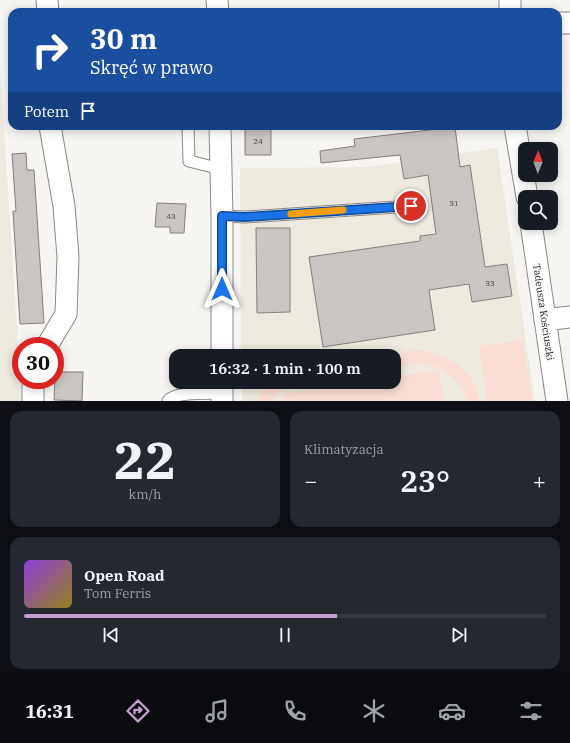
<!DOCTYPE html>
<html lang="pl">
<meta charset="utf-8">
<style>
:root{--surface:#171b24;--page:#242831;--text:#f1f3f6;--muted:#9ea1a6;--line:#363941;--accent:#c89fd1}
body{margin:0;font-family:"IBM Plex Serif",serif;background:var(--page);color:var(--text);height:100vh;display:flex;flex-direction:column;font-size:15px;white-space:nowrap}
*{box-sizing:border-box;margin:0}
p{font-size:13px;color:var(--muted)}
.icon{flex:none;width:22px;height:22px;fill:none;stroke:currentColor;stroke-width:2;stroke-linecap:round;stroke-linejoin:round}
.map{position:relative;height:401px;overflow:hidden}
.details{display:flex;flex-direction:column;gap:10px;padding:10px;background:#0d0f14;flex:1}
.details>*{flex:none}
.guide{position:absolute;left:8px;top:8px;width:554px;height:122px;border-radius:12px;box-shadow:0 2px 10px #0003;background:#1a4fa0;color:#fff;overflow:hidden}
.needle{width:26px;rotate:1deg}
.controls{position:absolute;left:518px;top:142px;display:grid;gap:8px}
.controls a{display:grid;place-items:center;width:40px;height:40px;border-radius:8px;background:var(--surface);box-shadow:0 2px 10px #0003;font-size:20px}
.speed{position:absolute;left:12px;top:337px;display:flex;gap:8px;font-size:20px;font-weight:700;text-align:center}
.speed>*{display:grid;place-content:center;width:52px;height:52px;border-radius:50%;background:var(--surface);box-shadow:0 2px 10px #0003;line-height:1}
.speed .limit{border:6px solid #d22;background:#fff;color:#111}
.pin{position:absolute;display:grid;place-items:center;width:34px;height:34px;color:#fff;margin:-17px;border:2px solid #fff;border-radius:50%;box-shadow:0 1px 4px #0007}
.me{position:absolute;width:44px;margin:-22px;rotate:0deg;stroke-linejoin:round;filter:drop-shadow(0 0 3px #0008)}
.turn{display:flex;align-items:center;gap:14px;height:84px;padding:0 16px;font-size:18px}
.turn .icon{width:52px;height:52px;stroke-width:2.5}
.turn b{display:block;font-size:28px;line-height:34px}
.then{display:flex;align-items:center;height:38px;padding:0 16px;background:#0003;gap:8px;font-size:15px}
.big{font-size:30px;font-weight:600;line-height:1.1}
.details .tile{flex:1;display:flex;flex-direction:column;justify-content:center;gap:6px;min-width:0;padding:0 14px;border-radius:12px;background:var(--page)}
.details .dial{align-items:center;gap:0}
.dial b{font-size:52px;line-height:1}
.song{display:flex;align-items:center;gap:12px}
.cover{width:48px;height:48px;border-radius:6px;background:linear-gradient(135deg,hsl(270 70% 55%),hsl(50 70% 35%))}
.played{height:4px;border-radius:2px;background:linear-gradient(90deg,var(--accent) 60%,var(--line) 60%)}
.keys{display:flex;justify-content:space-around;direction:ltr}
.heat{display:flex;justify-content:space-between;align-items:center;font-size:22px;direction:ltr}
.details .tiles{flex:1;display:grid;gap:10px;grid-template-columns:1fr 1fr}
.tile:last-child{grid-column:span 2}
.trip{position:absolute;left:169px;top:349px;width:232px;height:40px;border-radius:12px;background:var(--surface);box-shadow:0 2px 10px #0003;font-weight:600;line-height:40px;text-align:center}
.dock{display:flex;height:64px;justify-content:space-around;align-items:center;background:#090b0e;color:var(--muted)}
.dock .icon{width:28px;height:28px}
.dock .current{color:var(--accent)}
.dock b{font-size:18px;color:var(--text)}
.map>svg:first-child{display:block}
</style>
<div class="map">
<svg width="570" height="401" viewBox="0 0 570 401">
<rect width="100%" height="100%" fill="#f6f5f2"/>
<!-- built -->
<path fill="#ede9de" d="M0 66 17 329 21 401H0Z
M497 148 535 401H242V382H394V356H241L240 168 370 167Z"/>
<!-- green -->
<path fill="#f9ddd4" d="M523 340 532 401H487L479 346Z
M416 350C446 351 475 370 480 401H467C461 381 443 365 422 364 413 364 403 366 394 367V356H379Z
M439 370 444 401H282L281 394 362 382H394V377Z
M271 382H298L286 387 272 401H256L262 391Z"/>
<!-- building -->
<path fill="#c8c5c3" stroke="#827f7d" d="M245 126H271V155H245Z
M455 127 460 167 470 165 485 267 507 264 512 296 472 302 469 284 429 290 435 330 323 347 309 257 420 241V236L436 234 428 175 404 179 400 155 321 163 320 151 355 146 354 139Z
M26 153 27 170H34L44 323 20 324 13 211H16L12 154Z
M157 203 186 204 184 233H170V227H155Z
M256 228H290V312L257 313Z
M55 372H83L82 401 54 400Z"/>
<g fill="none" stroke-linecap="round" stroke-linejoin="round">
<!-- lane casing -->
<g stroke="#898885" stroke-width="13">
<path id="lane" d="M188 126 189 161 221 169
M222 216 245 217 411 206
M168 401C175 391 209 394 222 393"/>
</g>
<!-- street casing -->
<g stroke="#898885" stroke-width="23">
<g id="street">
<path d="M47 0 48 12"/>
<path d="M217 0 218 12"/>
<path d="M510 0V12"/>
<path d="M558 23H570"/>
<path d="M220 126 222 216V356"/>
<path d="M515 126 527 197"/>
<path id="s1" d="M531 223 557 401"/>
<path d="M545 320 570 317"/>
<path d="M47 346 66 314 68 257 64 206 50 126"/>
<path d="M222 382V401"/>
<path d="M33 401V380"/>
</g>
</g>
<!-- lane -->
<use href="#lane" stroke="#fff" stroke-width="11"/>
<!-- street -->
<use href="#street" stroke="#fff" stroke-width="21"/>
</g>
<g fill="none" stroke-linecap="round" stroke-linejoin="round">
<!-- route casing -->
<g stroke="#114b97" stroke-width="10">
<path id="route" d="M222 289V216L245 217 411 206"/>
</g>
<!-- route -->
<use href="#route" stroke="#1a73e8" stroke-width="7"/>
<!-- slow -->
<path stroke="#f59e0b" stroke-width="7" d="M291 214 343 210"/>
</g>
<g text-anchor="middle" stroke-width="4" stroke-linejoin="round" paint-order="stroke">
<!-- number labels -->
<g font-size="8" fill="#474644">
<text x="258" y="144">24</text>
<text x="454" y="206">31</text>
<text x="171" y="219">43</text>
<text x="490" y="286">33</text>
</g>
<!-- street labels -->
<g font-size="10" fill="#1c1c1a" stroke="#fff">
<text dy="4" stroke="none"><textPath href="#s1" startOffset="90">Tadeusza Kościuszki</textPath></text>
</g>
</g>
</svg>
<div class="controls">
<a><svg class="needle" viewBox="-14 -14 28 28"><path d="M0-13l5 13h-10z" fill="#e53935"/><path d="M0 13l5-13h-10z" fill="#9ea1a6"/></svg></a>
<a><svg class="icon" aria-label="search" viewBox="0 0 24 24"><circle cx="10" cy="10" r="6"/><path d="M15 15l6 6"/></svg></a>
</div>
<div class="speed"><div class="limit">30</div></div>
<div class="pin" style="left:411px;top:206px;background:#d93025"><svg class="icon" aria-label="arrive" viewBox="0 0 24 24"><path d="M6 21V4h12l-3 4 3 4H6"/></svg></div>
<svg class="me" style="left:222px;top:289px" viewBox="-20 -20 40 40"><path d="M0-17L14 15 0 8-14 15z" fill="#1a73e8" stroke="#fff" stroke-width="4"/></svg>
<div class="trip">16:32 · 1 min · 100 m</div>
<div class="guide">
<div class="turn"><svg class="icon" aria-label="right" viewBox="0 0 24 24"><path d="M7 20v-9h11M14 6l5 5-5 5"/></svg><div><b>30 m</b>Skręć w prawo</div></div>
<div class="then">Potem<svg class="icon" aria-label="arrive" viewBox="0 0 24 24"><path d="M6 21V4h12l-3 4 3 4H6"/></svg></div>
</div>
</div>
<section class="details">
<div class="tiles">
<div class="tile dial"><b>22</b><p>km/h</p></div>
<div class="tile"><p>Klimatyzacja</p>
<div class="heat"><a>−</a><b class="big">23°</b><a>+</a></div>
</div>
<div class="tile">
<div class="song"><i class="cover"></i><div><b>Open Road</b><p>Tom Ferris</p></div></div>
<div class="played"></div>
<div class="keys"><svg class="icon" aria-label="previous" viewBox="0 0 24 24"><path d="M18 5L8 12l10 7zM5 5v14"/></svg><svg class="icon" aria-label="pause" viewBox="0 0 24 24"><path d="M8 5v14M16 5v14"/></svg><svg class="icon" aria-label="next" viewBox="0 0 24 24"><path d="M6 5l10 7-10 7zM19 5v14"/></svg></div>
</div>
</div>
</section>
<nav class="dock">
<b>16:31</b>
<svg class="icon current" aria-label="directions" viewBox="0 0 24 24"><path d="M12 3l9 9-9 9-9-9zM9 14v-3h6M13 9l2 2-2 2"/></svg>
<svg class="icon" aria-label="music" viewBox="0 0 24 24"><path d="M9 18V5l10-2v13"/><circle cx="6" cy="18" r="3"/><circle cx="16" cy="16" r="3"/></svg>
<svg class="icon" aria-label="phone" viewBox="0 0 24 24"><path d="M5 4h4l2 5-3 2q2 4 5 5l2-3 5 2v4C11 20 4 13 5 4z"/></svg>
<svg class="icon" aria-label="climate" viewBox="0 0 24 24"><path d="M12 3v18M4 7l16 10M4 17L20 7"/></svg>
<svg class="icon" aria-label="car" viewBox="0 0 24 24"><path d="M5 17H2v-5l4-1 3-4h7l3 4 3 1v5h-3M9 17h6M6 11h13"/><circle cx="7" cy="17" r="2"/><circle cx="17" cy="17" r="2"/></svg>
<svg class="icon" aria-label="filters" viewBox="0 0 24 24"><path d="M4 7h16M4 17h16"/><circle cx="9" cy="7" r="2"/><circle cx="15" cy="17" r="2"/></svg>
</nav>
